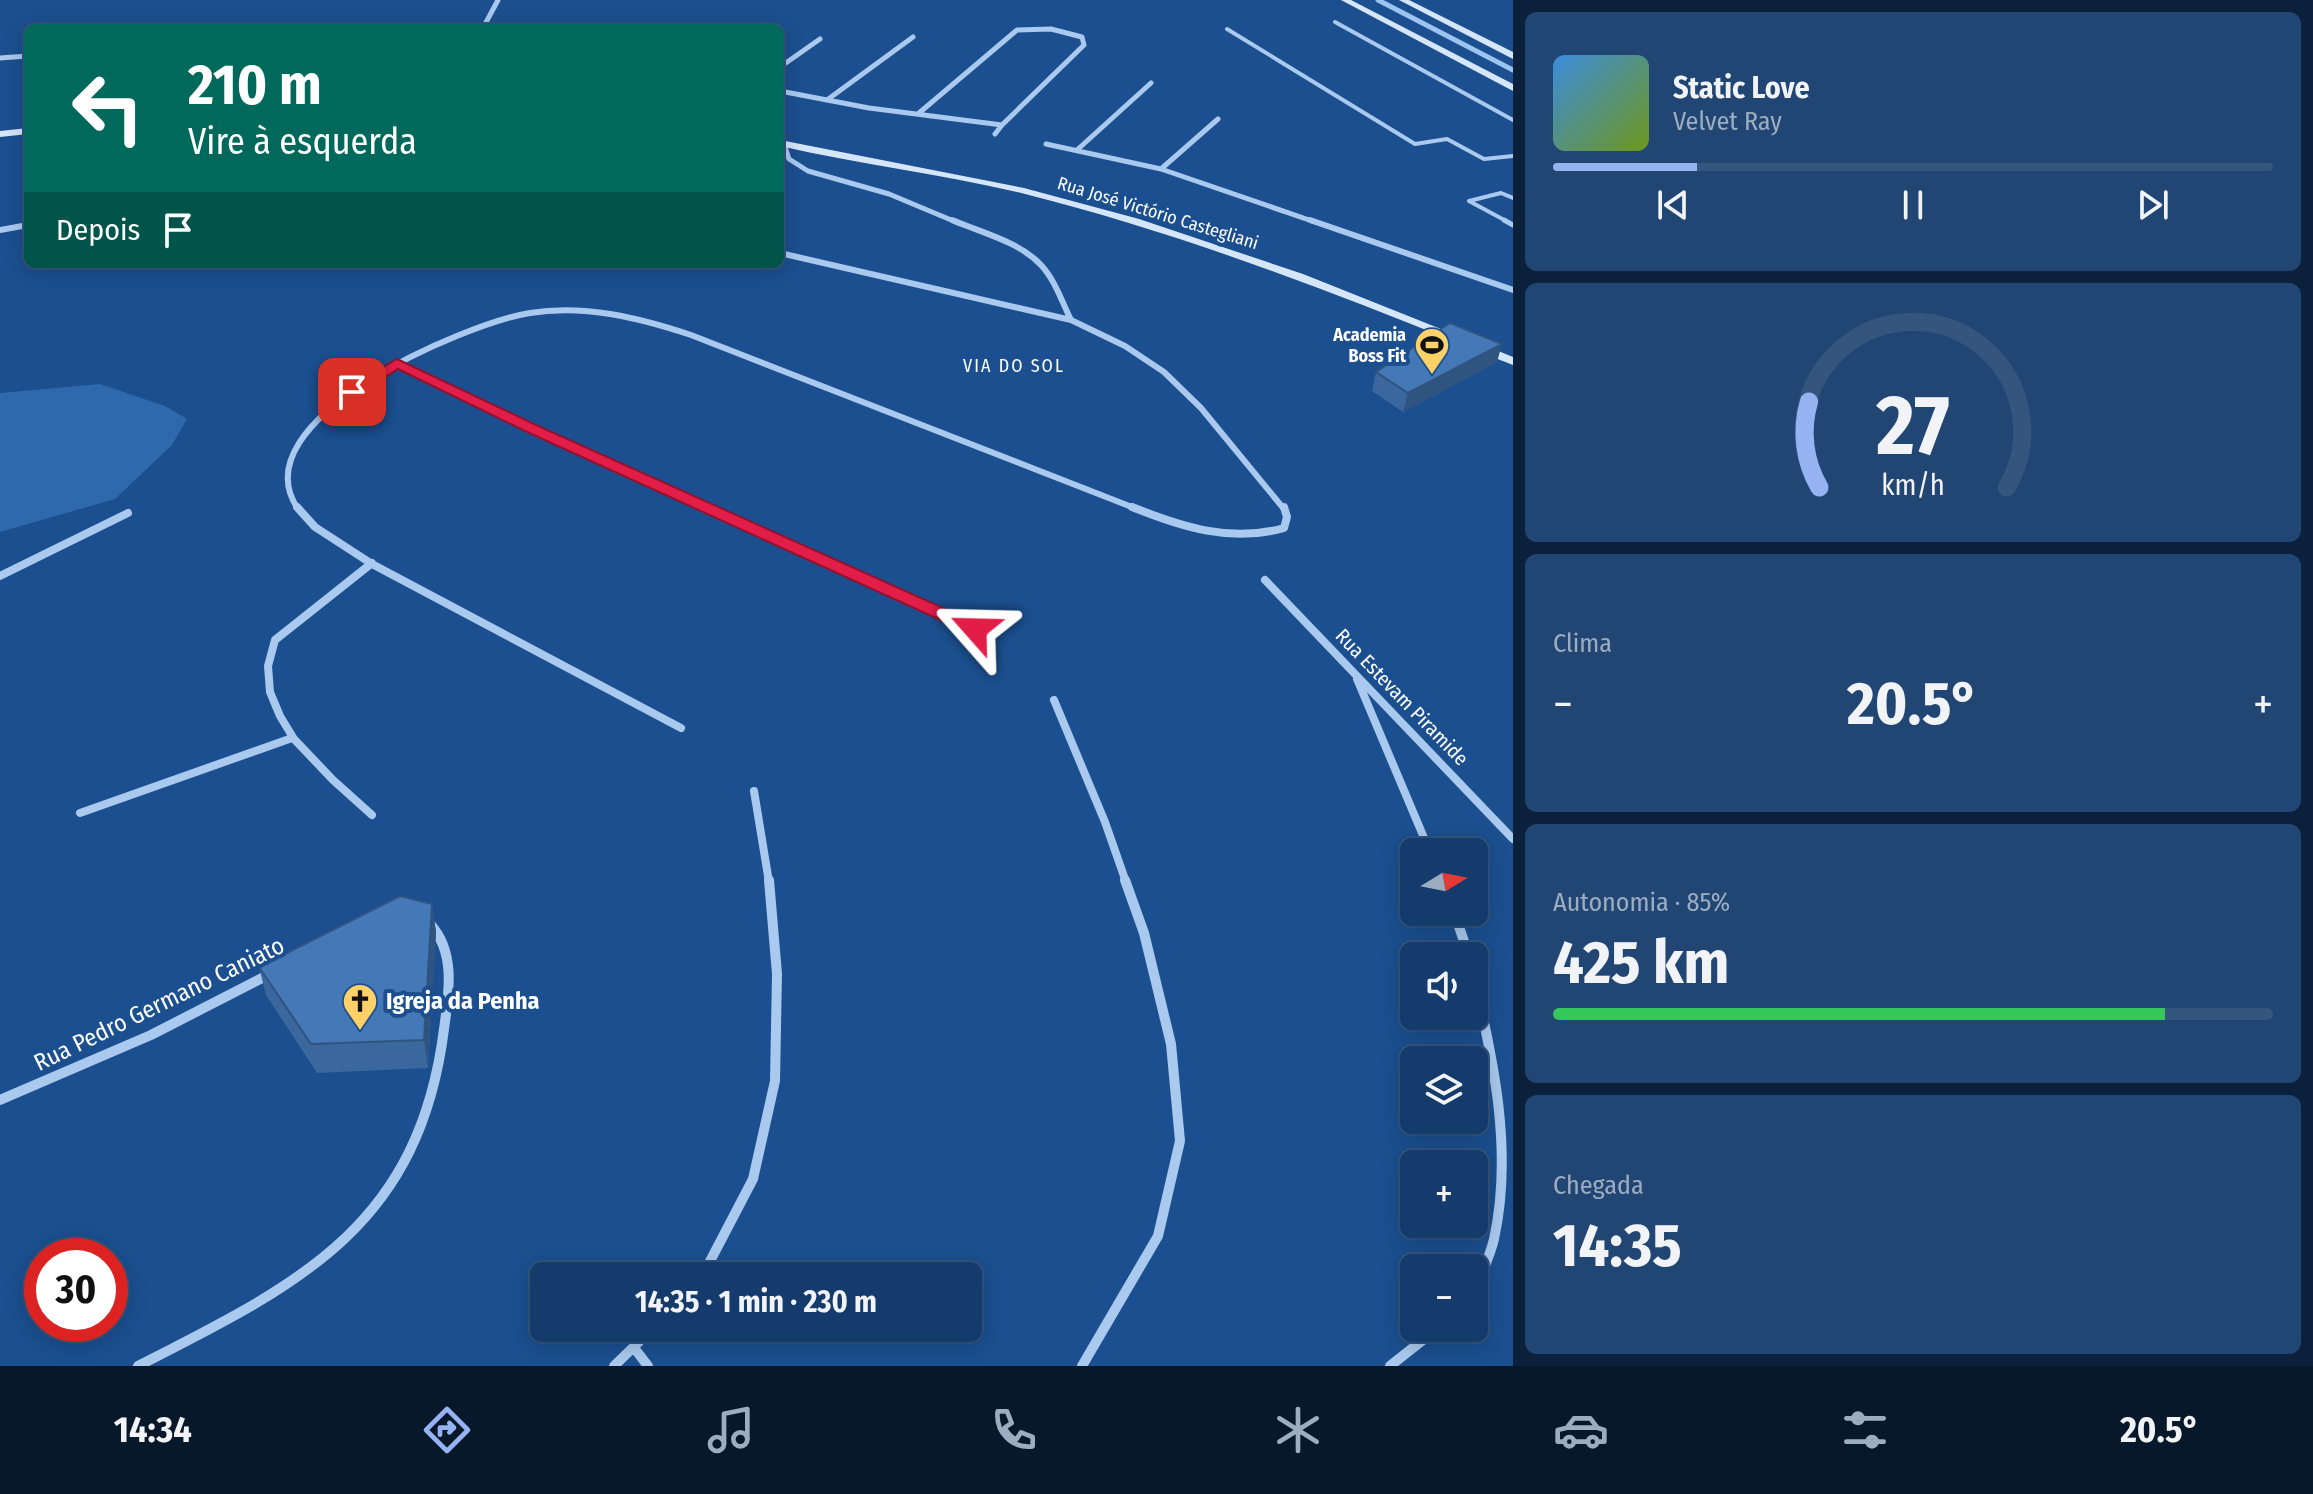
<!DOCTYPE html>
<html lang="pt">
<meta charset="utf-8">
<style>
:root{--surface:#143b6b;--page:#214673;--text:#f1f3f6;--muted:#9dadc1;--line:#33557e;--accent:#95b2f1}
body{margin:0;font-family:"Fira Sans Condensed",sans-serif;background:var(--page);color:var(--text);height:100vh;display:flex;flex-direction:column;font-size:30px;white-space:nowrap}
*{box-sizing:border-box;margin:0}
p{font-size:26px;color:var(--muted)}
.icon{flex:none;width:44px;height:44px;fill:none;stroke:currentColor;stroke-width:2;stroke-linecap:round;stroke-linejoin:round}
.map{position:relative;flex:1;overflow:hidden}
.sheet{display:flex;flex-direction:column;gap:12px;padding:12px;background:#0b203b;width:800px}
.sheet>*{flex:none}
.hud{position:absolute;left:24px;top:24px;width:760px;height:244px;border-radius:12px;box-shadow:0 4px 20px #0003,0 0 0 2px var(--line);background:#00695c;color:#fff;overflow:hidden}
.needle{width:52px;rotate:80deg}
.fabs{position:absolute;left:1400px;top:838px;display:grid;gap:16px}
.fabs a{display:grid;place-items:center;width:88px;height:88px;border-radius:12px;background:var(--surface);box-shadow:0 4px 20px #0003,0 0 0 2px var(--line);font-size:40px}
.speed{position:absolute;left:24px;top:1238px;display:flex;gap:16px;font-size:40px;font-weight:700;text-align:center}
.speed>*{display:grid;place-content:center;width:104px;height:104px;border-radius:50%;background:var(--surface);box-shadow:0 4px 20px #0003,0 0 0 2px var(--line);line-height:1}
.speed .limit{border:12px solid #d22;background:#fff;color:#111}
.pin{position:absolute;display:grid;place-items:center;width:68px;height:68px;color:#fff;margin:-34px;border-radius:16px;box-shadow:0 4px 12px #0006}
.me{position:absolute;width:88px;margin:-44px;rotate:295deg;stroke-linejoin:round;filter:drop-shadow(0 0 6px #0008)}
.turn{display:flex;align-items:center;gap:28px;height:168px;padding:0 32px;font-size:36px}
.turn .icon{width:104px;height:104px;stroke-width:2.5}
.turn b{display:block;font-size:56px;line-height:68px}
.then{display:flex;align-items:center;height:76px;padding:0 32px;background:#0003;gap:16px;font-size:30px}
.big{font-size:60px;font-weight:700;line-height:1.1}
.sheet .widget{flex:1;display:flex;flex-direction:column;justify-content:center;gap:12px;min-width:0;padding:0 28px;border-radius:12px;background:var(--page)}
.sheet .dial{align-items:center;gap:0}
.dial svg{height:208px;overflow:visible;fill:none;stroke:var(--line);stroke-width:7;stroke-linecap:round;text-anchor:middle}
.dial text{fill:var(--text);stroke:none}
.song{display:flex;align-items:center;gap:24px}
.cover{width:96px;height:96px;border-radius:12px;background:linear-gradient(135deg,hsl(210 70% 55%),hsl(80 70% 35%))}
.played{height:8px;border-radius:4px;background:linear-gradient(90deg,var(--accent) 20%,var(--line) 20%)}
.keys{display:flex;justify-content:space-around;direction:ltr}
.heat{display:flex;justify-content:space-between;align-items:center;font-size:44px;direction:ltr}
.charge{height:12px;border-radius:6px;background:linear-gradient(90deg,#34c759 85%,var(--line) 0)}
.trip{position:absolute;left:530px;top:1262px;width:452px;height:80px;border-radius:12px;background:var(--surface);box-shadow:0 4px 20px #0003,0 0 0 2px var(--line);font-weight:700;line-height:80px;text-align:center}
.tab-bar{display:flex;height:128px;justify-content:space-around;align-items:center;background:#08182b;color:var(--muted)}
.tab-bar .icon{width:56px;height:56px}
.tab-bar .active{color:var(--accent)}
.tab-bar b{font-size:36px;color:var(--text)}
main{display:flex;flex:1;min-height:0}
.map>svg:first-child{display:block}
</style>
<main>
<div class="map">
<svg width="1513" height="1366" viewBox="0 0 1513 1366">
<rect width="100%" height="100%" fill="#1b4f8f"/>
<!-- green -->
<path fill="#2e69ad" d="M100 384 165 406 187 419 172 445 115 499 0 532V393Z"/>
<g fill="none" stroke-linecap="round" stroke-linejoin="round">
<!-- stream -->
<path stroke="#9cc4f0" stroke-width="5" d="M1378 0 1513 70"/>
<!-- lane-far1 -->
<path stroke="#a9c9ee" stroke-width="4" d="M1335 22 1513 120
M1227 29 1415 144 1447 139 1484 159 1513 156
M1508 222 1469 201 1501 193 1513 198"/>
<!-- lane -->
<path stroke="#a9c9ee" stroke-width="5" d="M1504 220 1513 225"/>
<!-- street-far3 -->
<path stroke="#a9c9ee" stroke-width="5" d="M483 28 498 0
M0 58 28 56
M780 67 820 39
M780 91 869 108 1002 125 995 134
M827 100 913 37
M919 113 1017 30 1051 29 1082 37 1084 45 1002 125
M784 144 789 159 808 171 889 194 956 222
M1046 144 1161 169 1315 222
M1077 150 1151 83
M1161 169 1218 119"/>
<!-- street-far2 -->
<path stroke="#a9c9ee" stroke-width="6" d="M952 220C980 232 1020 242 1041 265 1055 280 1062 302 1071 320
M1310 220 1513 290
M0 230 28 225
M780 253 1071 320 1125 346 1164 372 1201 408 1284 509
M397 363 710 509
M298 509C237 420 467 323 530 313 584 304 640 318 691 335L1137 509"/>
<!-- street-far1 -->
<path stroke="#a9c9ee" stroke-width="8" d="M297 507 315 527 372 564 681 728
M706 507 975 629
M1132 507C1182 527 1231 543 1284 528L1287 517 1284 507
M372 563 275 640 268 666 270 692 280 716 294 739 333 780 372 815
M0 576 128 513
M1265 580 1513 839
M1357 679 1430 852
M1054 700 1105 822 1126 882
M754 791 769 882
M80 813 292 738"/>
<!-- street -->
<path stroke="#a9c9ee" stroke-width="10" d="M1454 912 1469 956
M1474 978C1494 1062 1513 1153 1494 1239 1490 1257 1481 1274 1474 1291
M0 1100 151 1035 270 974
M699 1276 707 1267 753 1179 775 1081 777 974 769 880
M635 1349 648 1366
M138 1366C299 1284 419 1227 444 1029 449 993 456 952 430 924
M614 1366 653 1328
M1082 1366 1158 1236 1180 1141 1171 1044 1144 933 1125 880
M1390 1366 1438 1328"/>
<!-- secondary -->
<path fill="#d6e6fa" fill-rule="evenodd" d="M1341 0H1351L1513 84V91Z
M1399 0H1409L1513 52V59Z
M28 128V134L0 137V131Z
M780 140 1024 188 1139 219 1303 274 1466 339 1460 343 1456 342C1315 285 1172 231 1025 194 944 174 861 165 780 146Z
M1481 344 1513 357V365L1477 351V345Z"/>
</g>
<!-- wall -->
<path fill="#3a679d" d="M1497 362 1403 412 1372 391 1376 372Z
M432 904 436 932 428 1068 317 1073 266 995 259 967Z"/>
<!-- shaded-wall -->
<path fill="#305480" d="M1502 344 1497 362 1403 412 1408 393Z
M432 904 436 932 428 1068 424 1040Z"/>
<!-- building -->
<path fill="#4478b7" stroke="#305480" stroke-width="2" d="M1450 323 1502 344 1408 393 1376 372Z
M400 896 432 904 424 1040 311 1044 259 967Z"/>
<!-- route -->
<path fill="#e11d48" stroke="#92132f" stroke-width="2" d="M397 359 536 425 981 625 984 629 975 634 969 633 525 431 398 369 358 395H347V389Z"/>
<!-- icons -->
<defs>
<g id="stadium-pin" transform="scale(1.8)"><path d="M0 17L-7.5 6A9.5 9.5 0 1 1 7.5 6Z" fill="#ffd166" stroke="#1b4f8f"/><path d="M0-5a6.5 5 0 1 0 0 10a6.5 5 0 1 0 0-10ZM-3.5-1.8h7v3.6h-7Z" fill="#111"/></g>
<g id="church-pin" transform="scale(1.8)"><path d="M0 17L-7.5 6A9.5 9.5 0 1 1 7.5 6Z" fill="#ffd166" stroke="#1b4f8f"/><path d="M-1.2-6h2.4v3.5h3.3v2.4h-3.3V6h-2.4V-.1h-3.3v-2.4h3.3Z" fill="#111"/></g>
</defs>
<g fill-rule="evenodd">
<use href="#stadium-pin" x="1432" y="345"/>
<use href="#church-pin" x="360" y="1001"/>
</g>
<g text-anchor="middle" stroke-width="8" stroke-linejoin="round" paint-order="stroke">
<!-- far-street labels -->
<g font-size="18" fill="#fff" stroke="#1b4f8f">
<text transform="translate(1158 213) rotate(17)" y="6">Rua José Victório Castegliani</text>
</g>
<!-- far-poi labels -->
<g font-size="18" font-weight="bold" fill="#fff" stroke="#1b4f8f" text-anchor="end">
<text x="1406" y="341">Academia<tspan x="1406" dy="21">Boss Fit</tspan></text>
</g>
<!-- far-neighbourhood labels -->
<g font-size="18" letter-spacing="2" fill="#fff" stroke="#1b4f8f">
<text x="1014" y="372">VIA DO SOL</text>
</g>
<!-- street labels -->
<g font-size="20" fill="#fff" stroke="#1b4f8f">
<text transform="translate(1402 697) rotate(46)" y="7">Rua Estevam Piramide</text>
</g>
<!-- near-poi labels -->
<g font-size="24" font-weight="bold" fill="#fff" stroke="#1b4f8f" text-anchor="start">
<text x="386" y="1009">Igreja da Penha</text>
</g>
<!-- near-street labels -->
<g font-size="24" fill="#fff" stroke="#1b4f8f">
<text transform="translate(159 1004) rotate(-26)" y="8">Rua Pedro Germano Caniato</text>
</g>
</g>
</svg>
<div class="fabs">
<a><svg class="needle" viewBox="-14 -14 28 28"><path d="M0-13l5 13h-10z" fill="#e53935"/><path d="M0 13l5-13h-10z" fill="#9dadc1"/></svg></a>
<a><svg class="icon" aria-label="sound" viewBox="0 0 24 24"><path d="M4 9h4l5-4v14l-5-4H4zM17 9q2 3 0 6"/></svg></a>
<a><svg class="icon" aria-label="layers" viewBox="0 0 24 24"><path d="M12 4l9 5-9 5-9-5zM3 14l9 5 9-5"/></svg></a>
<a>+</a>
<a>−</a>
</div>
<div class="speed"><div class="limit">30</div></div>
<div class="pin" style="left:352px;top:392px;background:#d93025"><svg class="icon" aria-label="arrive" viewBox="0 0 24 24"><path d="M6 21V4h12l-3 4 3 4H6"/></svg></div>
<svg class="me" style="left:975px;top:629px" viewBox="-20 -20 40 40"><path d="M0-17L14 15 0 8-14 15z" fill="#e11d48" stroke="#fff" stroke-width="4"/></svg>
<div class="trip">14:35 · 1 min · 230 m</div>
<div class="hud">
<div class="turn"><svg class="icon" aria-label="left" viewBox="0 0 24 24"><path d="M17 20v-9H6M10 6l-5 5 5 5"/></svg><div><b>210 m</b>Vire à esquerda</div></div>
<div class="then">Depois<svg class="icon" aria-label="arrive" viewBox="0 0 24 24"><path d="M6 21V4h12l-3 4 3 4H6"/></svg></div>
</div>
</div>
<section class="sheet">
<div class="widget">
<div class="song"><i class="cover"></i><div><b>Static Love</b><p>Velvet Ray</p></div></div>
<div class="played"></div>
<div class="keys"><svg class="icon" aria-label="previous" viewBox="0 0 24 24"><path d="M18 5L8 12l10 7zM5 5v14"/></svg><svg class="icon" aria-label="pause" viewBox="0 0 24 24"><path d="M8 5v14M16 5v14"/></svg><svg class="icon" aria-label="next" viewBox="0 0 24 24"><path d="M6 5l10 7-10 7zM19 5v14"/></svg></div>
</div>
<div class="widget dial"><svg viewBox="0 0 100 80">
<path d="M14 69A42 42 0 1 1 86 69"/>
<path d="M14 69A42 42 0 0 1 10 36" stroke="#95b2f1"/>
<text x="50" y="56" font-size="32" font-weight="700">27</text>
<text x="50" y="72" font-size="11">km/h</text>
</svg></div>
<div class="widget"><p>Clima</p>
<div class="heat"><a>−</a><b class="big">20.5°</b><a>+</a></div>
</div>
<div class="widget"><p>Autonomia · 85%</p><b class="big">425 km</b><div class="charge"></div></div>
<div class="widget"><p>Chegada</p><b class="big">14:35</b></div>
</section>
</main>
<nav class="tab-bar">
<b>14:34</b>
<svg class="icon active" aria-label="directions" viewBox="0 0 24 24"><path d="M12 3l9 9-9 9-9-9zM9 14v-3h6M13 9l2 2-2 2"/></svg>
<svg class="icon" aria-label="music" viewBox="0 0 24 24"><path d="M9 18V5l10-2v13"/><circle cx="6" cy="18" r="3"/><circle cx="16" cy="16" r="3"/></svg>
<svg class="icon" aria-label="phone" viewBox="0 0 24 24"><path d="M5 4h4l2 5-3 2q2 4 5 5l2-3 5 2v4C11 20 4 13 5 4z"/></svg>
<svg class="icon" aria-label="climate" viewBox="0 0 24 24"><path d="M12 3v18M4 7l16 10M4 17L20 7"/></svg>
<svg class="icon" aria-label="car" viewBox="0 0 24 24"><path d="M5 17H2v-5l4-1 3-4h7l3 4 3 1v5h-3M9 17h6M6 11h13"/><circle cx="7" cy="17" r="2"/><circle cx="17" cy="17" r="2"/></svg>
<svg class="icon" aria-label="filters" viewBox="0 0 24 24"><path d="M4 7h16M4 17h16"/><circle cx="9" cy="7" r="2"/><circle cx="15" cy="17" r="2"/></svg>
<b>20.5°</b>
</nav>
